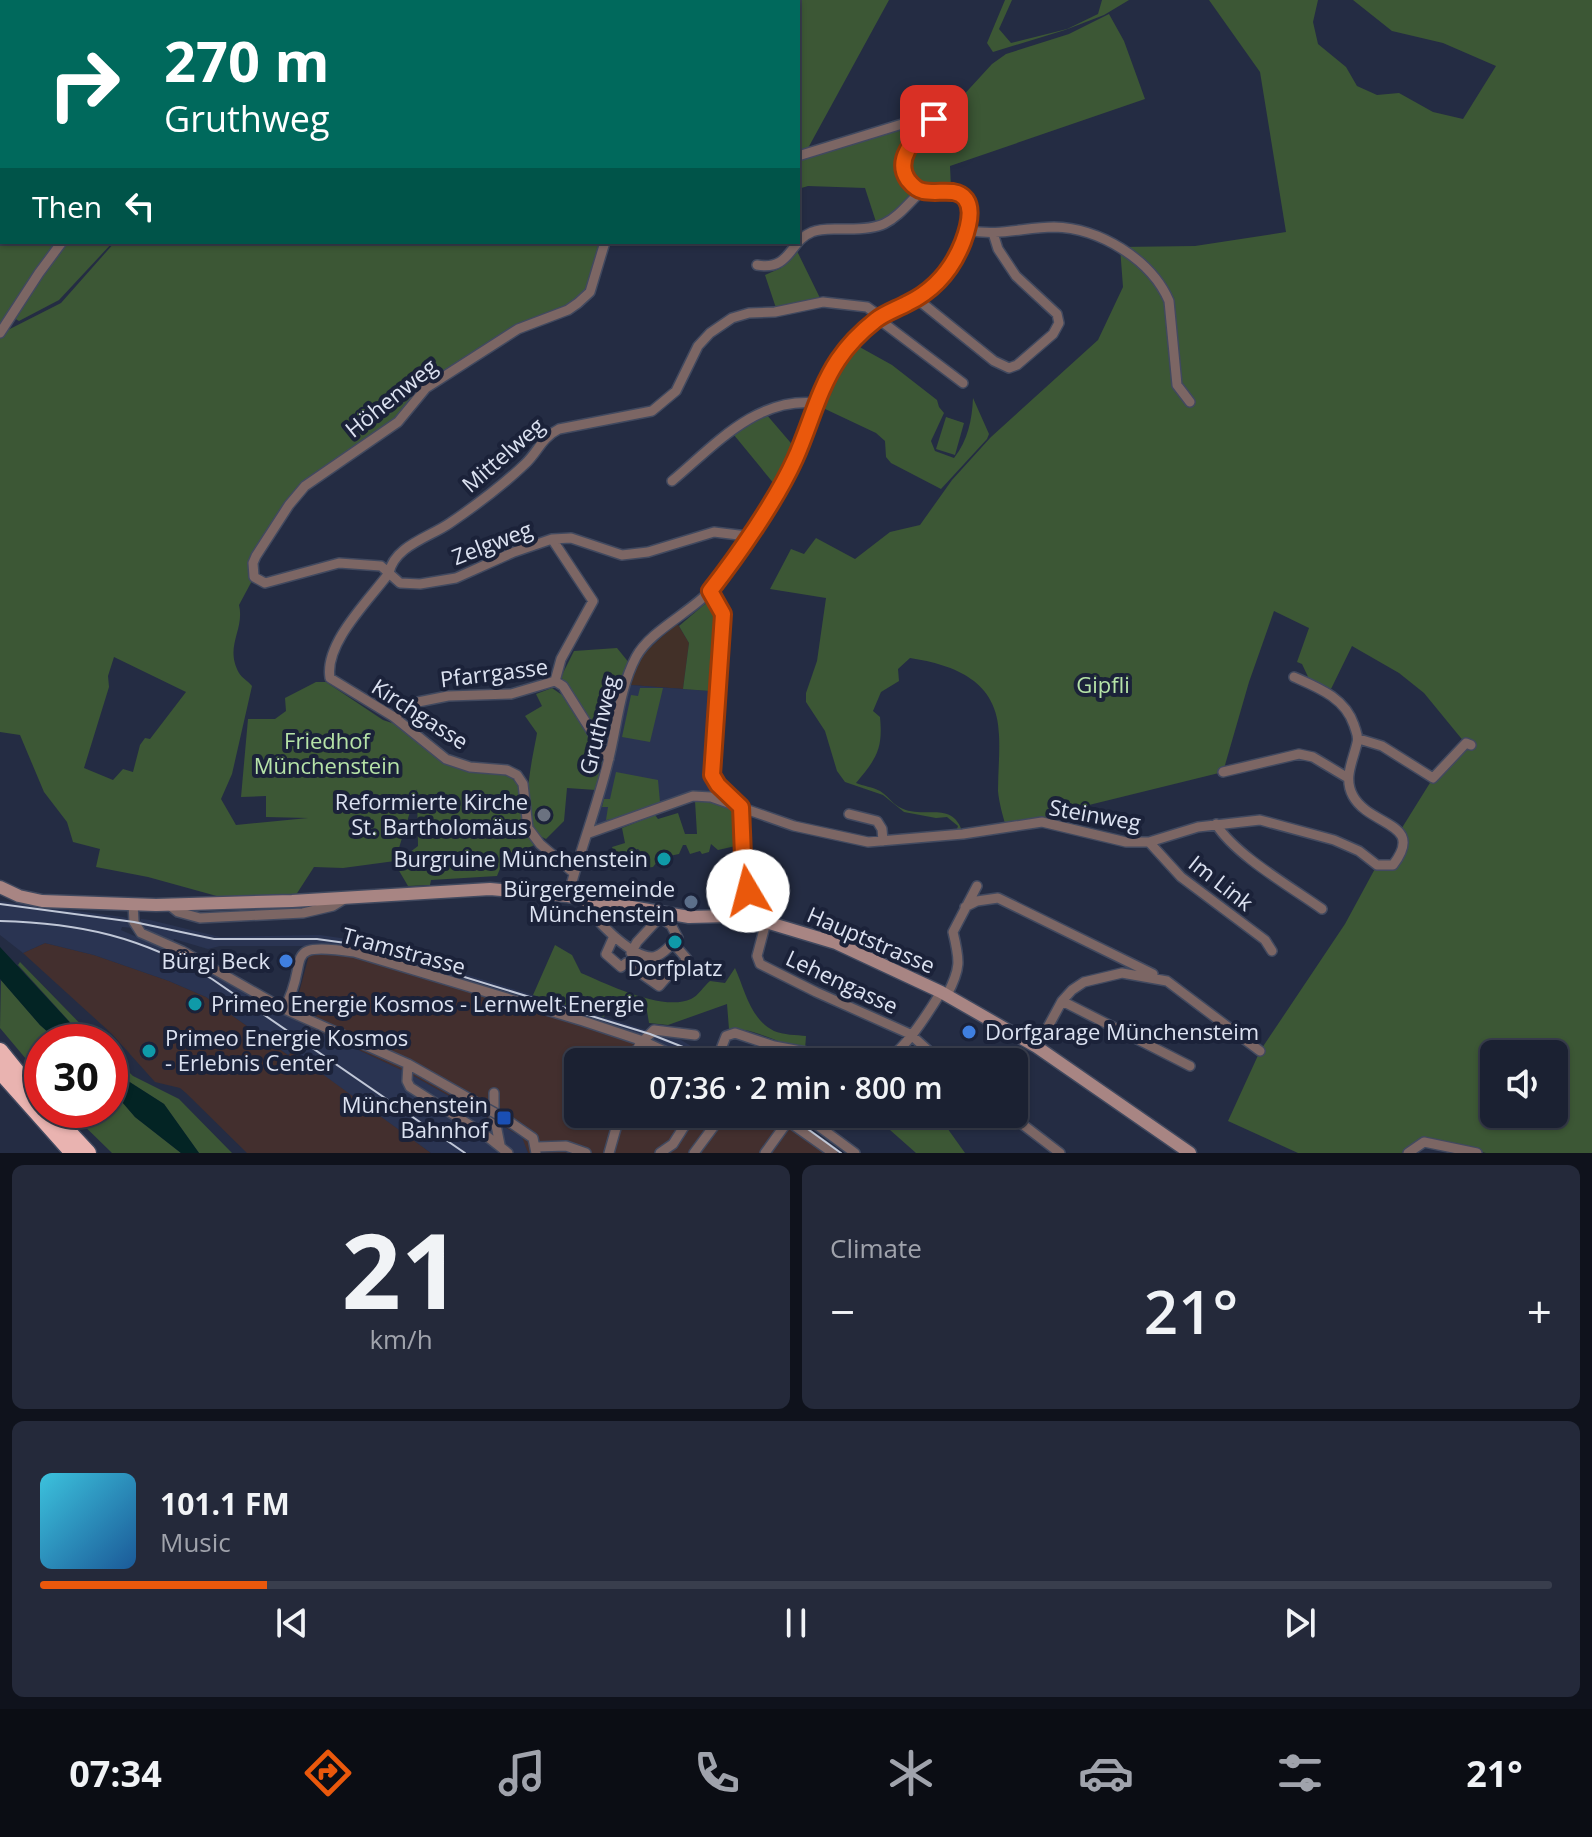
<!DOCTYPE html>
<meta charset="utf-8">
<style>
:root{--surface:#1b2132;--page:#24293a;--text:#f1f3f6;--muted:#a0a3ac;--line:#393e4d;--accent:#ea580c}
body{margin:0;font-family:"Open Sans",sans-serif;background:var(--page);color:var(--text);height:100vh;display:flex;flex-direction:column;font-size:30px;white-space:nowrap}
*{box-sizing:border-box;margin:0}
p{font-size:26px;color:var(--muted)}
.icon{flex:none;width:44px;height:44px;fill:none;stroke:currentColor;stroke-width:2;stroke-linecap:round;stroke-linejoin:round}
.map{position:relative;height:1153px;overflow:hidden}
.sheet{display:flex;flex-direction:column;gap:12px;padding:12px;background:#0f121c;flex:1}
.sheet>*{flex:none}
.banner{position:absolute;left:0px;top:0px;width:800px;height:244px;box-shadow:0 2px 6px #0004,0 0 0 2px var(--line);background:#00695c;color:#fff;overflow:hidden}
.controls{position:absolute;left:1480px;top:1040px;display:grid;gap:16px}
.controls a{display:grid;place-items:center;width:88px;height:88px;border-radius:12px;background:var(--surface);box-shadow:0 2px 6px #0004,0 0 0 2px var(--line);font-size:40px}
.speed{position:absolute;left:24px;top:1024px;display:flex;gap:16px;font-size:40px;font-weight:700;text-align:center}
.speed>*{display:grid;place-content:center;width:104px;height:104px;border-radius:50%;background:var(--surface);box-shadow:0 2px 6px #0004,0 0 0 2px var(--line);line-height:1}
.speed .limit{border:12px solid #d22;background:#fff;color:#111}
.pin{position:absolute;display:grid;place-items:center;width:68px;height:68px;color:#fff;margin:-34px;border-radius:16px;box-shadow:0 4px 12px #0006}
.me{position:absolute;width:88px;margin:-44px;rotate:352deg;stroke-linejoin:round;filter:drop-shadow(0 0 6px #0008)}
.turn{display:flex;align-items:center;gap:28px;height:168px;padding:0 32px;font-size:36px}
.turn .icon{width:104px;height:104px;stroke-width:2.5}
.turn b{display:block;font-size:56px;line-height:68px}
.then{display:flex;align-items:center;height:76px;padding:0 32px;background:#0003;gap:16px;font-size:30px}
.big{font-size:60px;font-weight:600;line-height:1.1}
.sheet .widget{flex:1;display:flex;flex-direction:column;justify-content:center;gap:12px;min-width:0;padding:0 28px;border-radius:12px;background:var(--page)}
.sheet .dial{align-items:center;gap:0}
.dial b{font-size:104px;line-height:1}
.song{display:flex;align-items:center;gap:24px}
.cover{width:96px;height:96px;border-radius:12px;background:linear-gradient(135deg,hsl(190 70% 55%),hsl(210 70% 35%))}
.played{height:8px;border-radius:4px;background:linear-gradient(90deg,var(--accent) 15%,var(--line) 15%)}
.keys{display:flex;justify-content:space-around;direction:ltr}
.heat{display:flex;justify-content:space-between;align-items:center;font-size:44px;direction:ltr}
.sheet .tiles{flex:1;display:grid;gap:12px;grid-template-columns:1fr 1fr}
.widget:last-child{grid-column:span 2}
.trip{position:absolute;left:564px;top:1048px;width:464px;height:80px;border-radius:12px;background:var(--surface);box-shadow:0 2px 6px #0004,0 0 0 2px var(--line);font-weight:600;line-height:80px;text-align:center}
.dock{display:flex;height:128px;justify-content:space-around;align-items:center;background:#0b0d14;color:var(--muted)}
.dock .icon{width:56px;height:56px}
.dock .active{color:var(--accent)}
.dock b{font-size:36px;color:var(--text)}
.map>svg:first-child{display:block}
</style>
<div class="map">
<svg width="1592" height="1153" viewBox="0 0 1592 1153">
<rect width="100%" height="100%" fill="#242c43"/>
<!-- commercial -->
<path fill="#423028" d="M677 623 689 643 683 689 631 685 639 658Z"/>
<!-- industrial -->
<path fill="#432f2e" d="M45 943 94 955 169 981 206 997 288 1055 292 1051 431 1153H247L186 1093 180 1088 155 1082 112 1034 23 953Z
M321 950 355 955 629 1040 682 1062H578V1114H778L833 1153H528L521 1137 410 1074 292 1019 309 955Z"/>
<!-- built -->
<path fill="#2a3452" d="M631 685 710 691 707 720 711 722 708 769 715 786 711 797 693 796 589 833 621 701Z
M0 901 123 917 140 922 141 919 150 920 220 937 320 935 354 940 646 1030 671 1034 706 1055 712 1062H695L642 1037 328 946H220L208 949 174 939 173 942 145 929 122 927 121 930 194 962 292 1019 410 1074 522 1137 528 1153H431L292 1052 288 1055 206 997 169 981 94 955 45 943 23 953 0 935Z"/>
<!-- green -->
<path fill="#3c5735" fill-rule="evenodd" d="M0 0H889L807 150 798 153V2H2V242H59L0 330Z
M1005 0H1012L999 29 1011 43 1067 29 1098 14 1102 0H1129L1104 15 1065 30 993 52 987 43Z
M1209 0H1318L1313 22 1318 44 1346 67 1357 86 1377 95 1399 93 1433 112 1463 119 1496 66 1443 43 1392 31 1353 0H1592V1153H1486L1423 1140 1412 1144 1405 1153H1298L1228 1121 1260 1051 1345 924 1377 865 1383 866 1403 853 1400 831 1433 778 1465 743 1424 693 1399 673 1352 646 1331 689 1310 681 1302 664 1297 662 1309 628 1274 611 1249 682 1223 772 1089 805 1042 822 1006 827C1003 816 999 803 998 791 998 772 1000 753 999 735 998 681 955 665 910 658L898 669 899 681 881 692 873 711 880 717C883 749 877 758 856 783 863 786 873 787 880 791 887 795 892 803 899 807 923 821 953 798 963 834L955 835 958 826 947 817 936 818 904 812 883 795 845 782 837 771 825 731 806 702V693L817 661 826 598 770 589 791 549 804 554 816 538 855 559 890 532 920 525 952 480 991 437 1098 340 1123 287 1120 247 1195 246 1286 232 1260 72ZM1494 1054H1554V1114H1494Z
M1109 14 1124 41 1145 99 950 166 951 187 926 188 912 177 910 157 915 148 992 64 1006 54 1069 34Z
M914 122 918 124 920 128C907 142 891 159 902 179 905 185 910 189 912 195L890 218 877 225 865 188 808 186 798 189V158Z
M66 242H113L59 300 19 321 12 317Z
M115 242H606L590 292 578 303 518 329 426 388 398 422 305 486 256 556 254 577 239 605C245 630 224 646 239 673 242 678 248 681 252 686L232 774 221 799 236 825 308 818 266 817V796L241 797 248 719H275L286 711 285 698 316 682H326L383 720 395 724 450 765 506 774C528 787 530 821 537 844L518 852 520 865 501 866 497 876 431 880 430 885 408 886 398 869 397 862 418 846 417 789 395 861 343 868 314 867 292 901 242 903 148 877 96 867 100 849 73 842 67 822 44 792 20 735 0 732V334L61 303ZM114 657 186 692 150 739 145 738 140 745 133 772 123 769 113 780 84 768 109 687 108 676Z
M797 251 820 298 776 308 765 275 781 268Z
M856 345 892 365 937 400 939 407 944 413 931 441 935 451 954 458C968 440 972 420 973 398L989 434 987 439 941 489 891 463 886 457 885 441 876 433 823 408 836 377Z
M766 414 796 449 775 485 734 435Z
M946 417 964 423 955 455 936 449Z
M706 603 719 619C717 637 712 651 711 669L714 673 710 691 683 689 689 643 679 626Z
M617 648 630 664 606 746 561 677 574 651Z
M552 688 562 695 604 761 596 790 567 788 564 821 546 839C514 828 533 758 537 733L525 716 542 706 536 694Z
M640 688H663L650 742 622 737 631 695 638 696Z
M616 772 658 780 660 802 626 817 606 820 608 807H602L604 799H610Z
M704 800 736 810 740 845 718 850 711 844 709 852 702 854 700 851 690 854 686 845H683L679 854 660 858 653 867 645 868 644 862H640L641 852 638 849 615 855 612 847 625 843 622 828 655 815 658 819 678 813 685 834H697L695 801Z
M555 945 572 955 581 973C607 984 663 1012 691 999 698 996 704 986 710 981L725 983 735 968C745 990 750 1019 774 1031 783 1035 797 1035 806 1036L805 1050C781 1045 753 1027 729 1029L727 1004 668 1025 649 1023 647 1011 638 1008 633 1015 607 1009 604 1017 533 995Z
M20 962 98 1042H88L18 965Z
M1 980 40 1025 59 1042H42V1078L0 1028Z
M110 1054 133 1076 179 1099 232 1153H199L164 1104 128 1081 110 1063Z
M110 1088 135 1117 181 1153H112L68 1110H110Z
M872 1114H930L945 1125 965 1153H916Z"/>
<!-- water -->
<path fill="#032424" d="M0 947 88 1042H59L40 1025 0 979Z
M110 1063 128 1081 164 1104 199 1153H181L135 1117 110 1088Z"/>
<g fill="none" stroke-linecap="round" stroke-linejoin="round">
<!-- stream -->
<path stroke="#032424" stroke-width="2" d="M507 0 510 2
M520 2 523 0"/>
<!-- street casing -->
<g stroke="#41495f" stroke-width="12">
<path id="street" d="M798 156 925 117 934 119
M968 230C997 237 1025 227 1054 227 1099 228 1151 259 1169 301L1177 385 1190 402
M605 242 590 292 578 303 568 310 518 329 426 388 398 422 305 486 289 505 256 556 253 563 254 577 265 583 339 563 381 566 400 583 420 584 456 578 514 552 552 539 571 538 622 555 648 552 714 532 747 536
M757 265C791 271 789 241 812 232 821 228 833 229 842 229 888 230 891 222 921 191
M917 299 994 361 1009 368 1017 365 1053 334 1059 323 1057 314 1016 276 998 249 993 233
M877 318 963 383
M0 333 39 273 62 242
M672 481C715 445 756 397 816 403
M552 539 593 601 561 659 555 681
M710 591 723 614 712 775 718 785 741 807C737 834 751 870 748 892 746 902 741 908 743 918
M555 681 563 686 609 759
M394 717 418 702 448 696 511 694 555 681
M1359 739 1382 746 1433 778 1466 743 1471 745
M1223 772 1299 754 1313 757 1348 778
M849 814 877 821 882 829 883 841
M1216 824C1235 855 1291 887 1322 909
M589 833 693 796 711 797 794 826 868 842 963 834 1042 822 1126 842H1149L1198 827 1260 820 1334 840 1359 851 1377 865H1393C1426 822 1370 827 1353 796 1343 778 1353 761 1357 743 1359 736 1356 732 1354 725 1345 698 1319 688 1294 677
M1149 842 1181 877 1265 940 1272 951
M574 873 540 844 528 828 523 784 517 775 507 770 470 767 446 759 394 717 330 678C324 643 370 599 389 573 394 546 430 537 450 523 475 506 503 485 525 464 538 452 541 438 559 429L652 411 676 391 698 346 710 333 732 318 749 313 775 312 823 302 867 307 881 317
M568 896C580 851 597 807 608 762 617 728 619 689 636 657 649 632 689 613 709 592 722 578 732 559 743 542 756 524 769 506 781 487 805 447 812 399 838 360 848 345 864 327 880 317 907 302 936 293 953 265 962 250 982 204 959 194 948 189 934 193 923 191 917 190 912 185 909 181 892 158 920 134 934 119
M584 899C590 917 631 957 652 957 661 957 672 944 678 938L671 925 661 918
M133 904 134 922 141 933 182 951 284 1009 408 1064 484 1107
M168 904 178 912 200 918 303 913 333 906 346 898
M965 907 977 901 998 898 1153 974
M766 922 757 956 760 964 816 992 910 1034 941 1062
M614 936 606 954 621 967 626 963 659 986 673 970 678 971 687 959 673 943
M631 953 637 942 662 915
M947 995C961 968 960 961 953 932L977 886
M1062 1001 1190 1066
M284 1009C312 959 277 941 354 952L583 1021 643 1041 688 1062
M1037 1047 1062 1001 1072 990 1084 982 1122 973 1167 981 1260 1051
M634 1062 639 1045 654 1030 695 1035
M716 1062 726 1036 735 1033 774 1046 860 1062
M881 1062C902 1056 930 1010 941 992
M408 1064 407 1081 410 1087 484 1134 508 1153
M494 1093V1115L500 1145
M778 1114 833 1153
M802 1114 855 1153
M1009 1114 1060 1153
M504 1118 533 1138 536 1153
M537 1147 566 1146 586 1153
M609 1153 620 1114
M660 1153 673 1144 692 1114
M694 1153 723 1114
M765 1153 788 1121
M1408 1153 1424 1142 1477 1153"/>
</g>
<!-- secondary casing -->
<g stroke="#41495f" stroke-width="15">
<path id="secondary" d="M0 887 19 896 42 901 156 905 292 901 490 889 568 896 689 917 729 916 766 922 836 943 941 992 1037 1047 1190 1153"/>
</g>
<!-- highway casing -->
<g stroke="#41495f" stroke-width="19">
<path id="highway" d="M0 1051 42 1103
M0 1071 73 1153
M48 1110 88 1153"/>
</g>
<!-- street -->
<use href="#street" stroke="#7c6664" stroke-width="9"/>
<!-- secondary -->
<use href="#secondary" stroke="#a88583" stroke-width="12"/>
<!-- highway -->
<use href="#highway" stroke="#e9b3b0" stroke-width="16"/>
<!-- tram -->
<path stroke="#c0c7d7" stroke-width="2" d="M0 904 134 922 214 939H317L360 945 650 1034 683 1047 709 1062
M787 1114 841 1153"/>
<!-- rail -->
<path stroke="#c0c7d7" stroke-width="2" d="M0 921C81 923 142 937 212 979L465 1153"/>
<!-- street-bridge casing -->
<g stroke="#41495f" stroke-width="12" stroke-linecap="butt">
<path id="street-bridge" d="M484 1107 504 1118"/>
</g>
<!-- street-bridge -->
<use href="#street-bridge" stroke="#7c6664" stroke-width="9"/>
</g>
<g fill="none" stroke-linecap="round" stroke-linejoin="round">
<!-- route casing -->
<g stroke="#983908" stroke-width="20">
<path id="route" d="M748 891 743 856 741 807 718 785 712 775 723 614 710 591C738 555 776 501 795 459 810 426 818 390 838 360 848 345 862 331 876 320 885 313 897 309 908 303 935 290 952 270 963 242 969 226 978 196 953 192 943 191 932 193 923 191 917 190 912 185 908 180 892 157 920 134 934 119"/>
</g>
<!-- route -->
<use href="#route" stroke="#ea580c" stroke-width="14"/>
</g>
<!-- markers -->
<circle fill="#6b7280" stroke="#1b2239" stroke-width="3" cx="544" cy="815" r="8"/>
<g fill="#0f9aa8" stroke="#1b2239" stroke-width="3">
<circle cx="664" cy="859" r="8"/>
<circle cx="675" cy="942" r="8"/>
<circle cx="195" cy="1004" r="8"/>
<circle cx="149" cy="1051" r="8"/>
</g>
<circle fill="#5c6f8a" stroke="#1b2239" stroke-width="3" cx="691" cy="902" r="8"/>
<g fill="#3f7fe0" stroke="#1b2239" stroke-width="3">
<circle cx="286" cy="961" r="8"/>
<circle cx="969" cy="1032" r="8"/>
</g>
<rect fill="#1a4fb4" stroke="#1b2239" stroke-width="3" x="496" y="1110" width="16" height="16" rx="4"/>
<g text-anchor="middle" stroke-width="8" stroke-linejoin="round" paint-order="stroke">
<!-- street labels -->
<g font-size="22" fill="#dce2f1" stroke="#1b2239">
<text transform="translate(391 398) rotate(-39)" y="8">Höhenweg</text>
<text transform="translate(503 455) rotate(-41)" y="8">Mittelweg</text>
<text transform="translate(492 543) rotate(-21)" y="8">Zelgweg</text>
<text transform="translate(494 673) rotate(-7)" y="8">Pfarrgasse</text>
<text transform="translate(420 714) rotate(33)" y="8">Kirchgasse</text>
<text transform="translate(599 725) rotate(-76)" y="8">Gruthweg</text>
<text transform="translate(1095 815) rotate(10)" y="8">Steinweg</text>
<text transform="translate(1221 883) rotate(38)" y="8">Im Link</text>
<text transform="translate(871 940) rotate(23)" y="8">Hauptstrasse</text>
<text transform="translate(404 951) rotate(15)" y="8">Tramstrasse</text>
<text transform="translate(842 982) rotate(25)" y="8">Lehengasse</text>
</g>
<!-- park labels -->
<g font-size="22" fill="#b6e3a8" stroke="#1b2239">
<text x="1103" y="693">Gipfli</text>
<text x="327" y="749">Friedhof<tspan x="327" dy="25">Münchenstein</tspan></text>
</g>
<!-- poi labels -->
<g font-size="22" fill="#dce2f1" stroke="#1b2239" text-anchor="end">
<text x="528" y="810">Reformierte Kirche<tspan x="528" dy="25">St. Bartholomäus</tspan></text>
<text x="648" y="867">Burgruine Münchenstein</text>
<text x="675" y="897">Bürgergemeinde<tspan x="675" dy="25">Münchenstein</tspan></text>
<text x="270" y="969">Bürgi Beck</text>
<text x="675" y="976" text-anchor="middle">Dorfplatz</text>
<text x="211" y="1012" text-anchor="start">Primeo Energie Kosmos - Lernwelt Energie</text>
<text x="985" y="1040" text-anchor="start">Dorfgarage Münchensteim</text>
<text x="165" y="1046" text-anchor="start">Primeo Energie Kosmos<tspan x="165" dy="25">- Erlebnis Center</tspan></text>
<text x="488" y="1113">Münchenstein<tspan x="488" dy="25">Bahnhof</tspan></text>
</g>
</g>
</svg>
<div class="controls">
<a><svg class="icon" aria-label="sound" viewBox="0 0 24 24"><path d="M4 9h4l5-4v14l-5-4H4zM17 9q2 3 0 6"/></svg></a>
</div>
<div class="speed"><div class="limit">30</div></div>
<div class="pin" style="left:934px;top:119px;background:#d93025"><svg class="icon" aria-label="arrive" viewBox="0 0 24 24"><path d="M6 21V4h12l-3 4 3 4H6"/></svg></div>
<svg class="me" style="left:748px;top:891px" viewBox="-20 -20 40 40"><circle r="19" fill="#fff"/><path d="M0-13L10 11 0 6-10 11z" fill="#ea580c"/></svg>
<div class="trip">07:36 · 2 min · 800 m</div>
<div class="banner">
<div class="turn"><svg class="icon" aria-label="right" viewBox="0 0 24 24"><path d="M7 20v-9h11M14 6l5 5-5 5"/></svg><div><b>270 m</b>Gruthweg</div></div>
<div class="then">Then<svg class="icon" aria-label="left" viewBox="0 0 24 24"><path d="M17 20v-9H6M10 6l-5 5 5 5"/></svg></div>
</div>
</div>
<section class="sheet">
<div class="tiles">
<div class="widget dial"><b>21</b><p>km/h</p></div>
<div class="widget"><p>Climate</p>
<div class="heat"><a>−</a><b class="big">21°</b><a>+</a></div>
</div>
<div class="widget">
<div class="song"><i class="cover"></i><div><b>101.1 FM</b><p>Music</p></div></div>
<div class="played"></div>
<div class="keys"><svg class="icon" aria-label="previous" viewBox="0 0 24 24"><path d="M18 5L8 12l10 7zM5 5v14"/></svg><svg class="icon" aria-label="pause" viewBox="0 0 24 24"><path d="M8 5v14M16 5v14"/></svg><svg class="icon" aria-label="next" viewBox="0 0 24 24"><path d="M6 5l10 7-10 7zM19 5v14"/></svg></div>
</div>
</div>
</section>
<nav class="dock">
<b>07:34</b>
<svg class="icon active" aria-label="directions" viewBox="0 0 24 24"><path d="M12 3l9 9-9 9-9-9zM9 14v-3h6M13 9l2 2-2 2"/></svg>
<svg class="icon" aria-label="music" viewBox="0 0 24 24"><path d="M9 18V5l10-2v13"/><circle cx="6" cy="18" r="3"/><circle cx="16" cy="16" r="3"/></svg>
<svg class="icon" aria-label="phone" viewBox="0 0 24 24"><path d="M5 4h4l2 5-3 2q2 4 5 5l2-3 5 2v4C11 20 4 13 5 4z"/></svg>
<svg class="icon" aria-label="climate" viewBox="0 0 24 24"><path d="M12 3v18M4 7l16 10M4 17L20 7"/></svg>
<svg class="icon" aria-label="car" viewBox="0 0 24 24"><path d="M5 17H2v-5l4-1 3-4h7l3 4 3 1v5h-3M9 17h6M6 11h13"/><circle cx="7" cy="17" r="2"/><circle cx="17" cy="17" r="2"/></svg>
<svg class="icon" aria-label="filters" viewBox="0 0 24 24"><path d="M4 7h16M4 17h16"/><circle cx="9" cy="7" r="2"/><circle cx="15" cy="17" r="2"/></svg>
<b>21°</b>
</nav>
